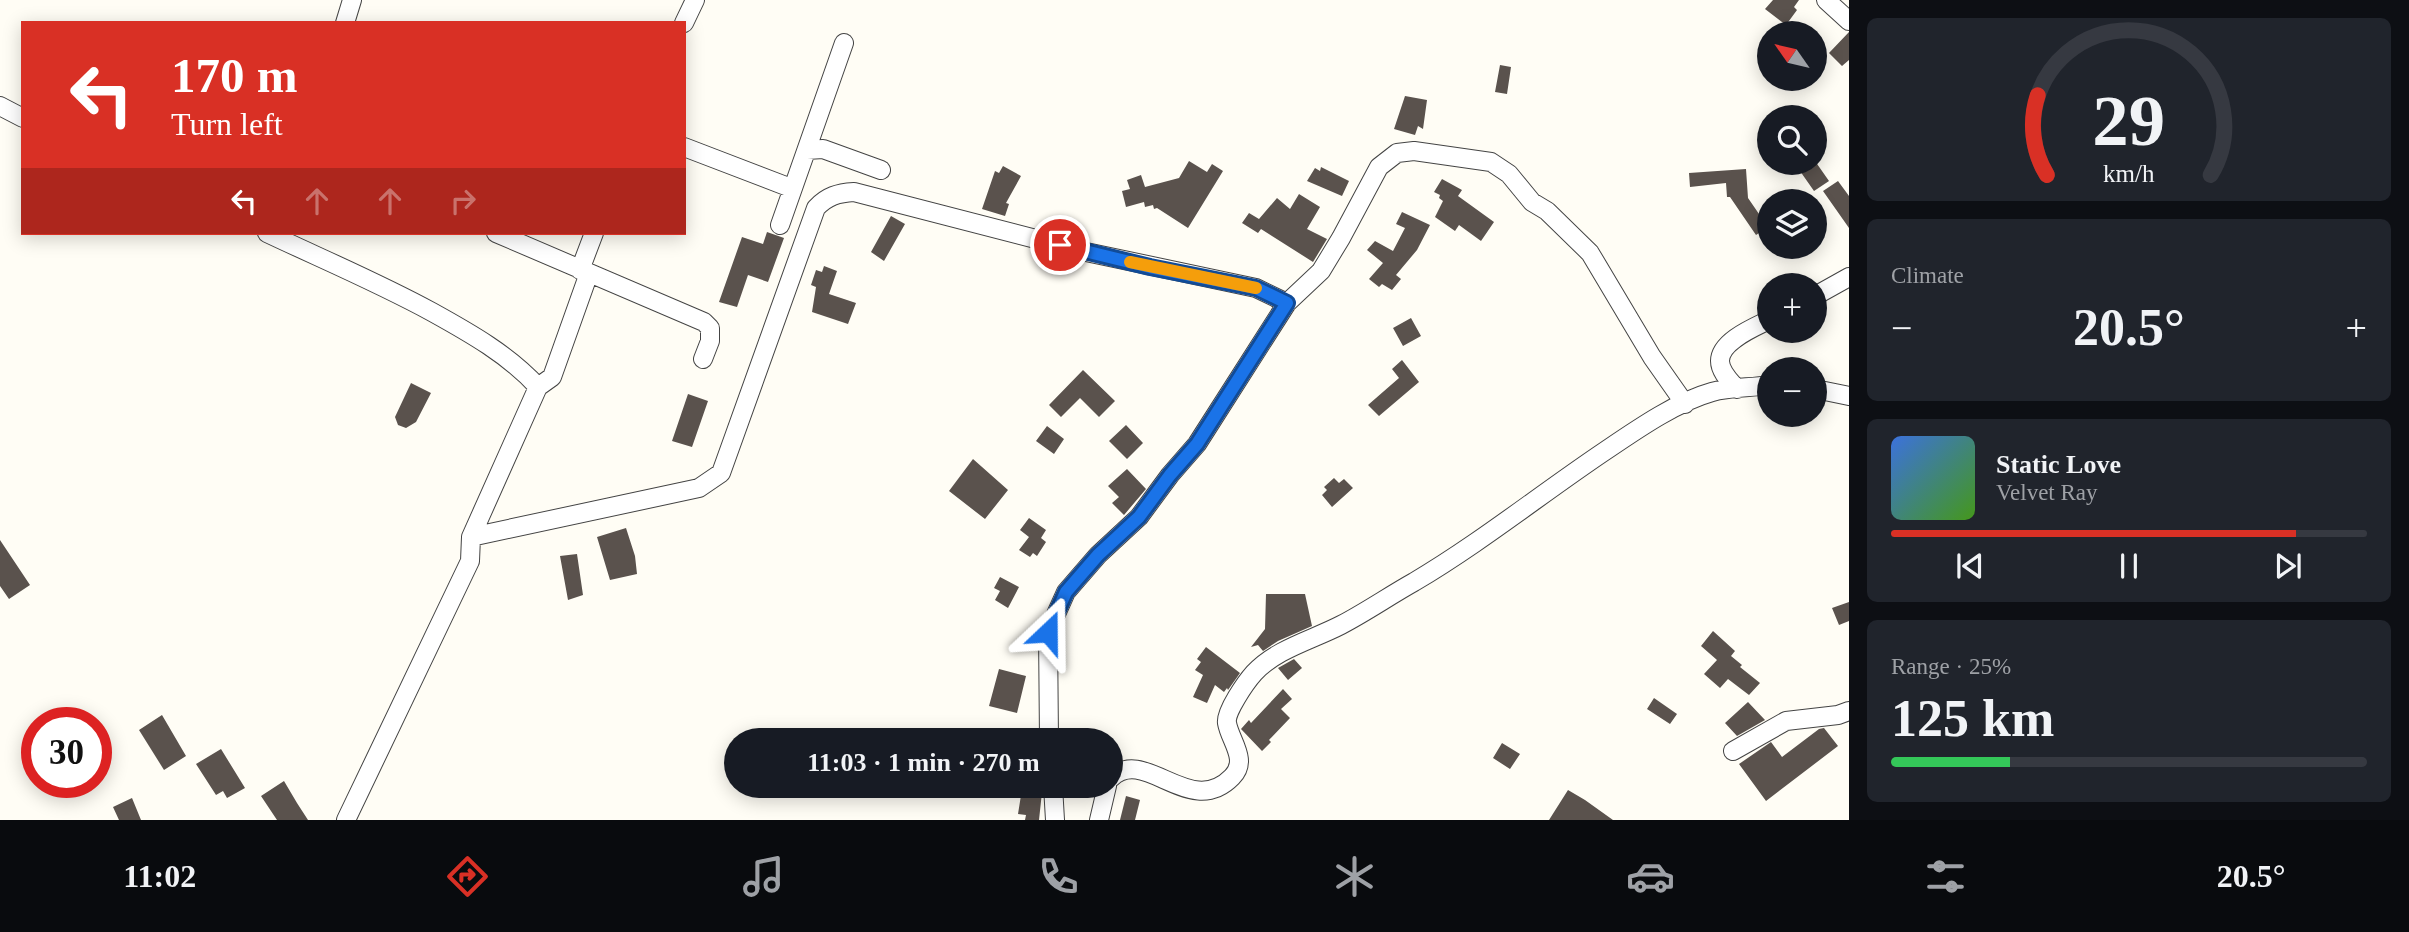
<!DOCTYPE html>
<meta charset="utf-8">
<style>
:root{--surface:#171b24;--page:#20242c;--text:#f1f3f6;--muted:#9ea1a6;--line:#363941;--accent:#d93025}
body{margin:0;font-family:Georgia,serif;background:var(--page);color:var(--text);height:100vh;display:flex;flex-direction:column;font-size:26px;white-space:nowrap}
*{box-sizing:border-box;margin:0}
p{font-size:23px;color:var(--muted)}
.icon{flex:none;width:38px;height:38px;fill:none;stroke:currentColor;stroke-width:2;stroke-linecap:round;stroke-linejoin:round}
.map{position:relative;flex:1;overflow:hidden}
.drawer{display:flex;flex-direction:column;gap:18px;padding:18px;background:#0d0f14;width:560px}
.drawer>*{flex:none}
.guide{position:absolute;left:21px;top:21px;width:665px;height:214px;border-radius:0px;box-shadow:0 4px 18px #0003;background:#d93025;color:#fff;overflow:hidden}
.needle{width:46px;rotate:304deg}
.fabs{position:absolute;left:1757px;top:21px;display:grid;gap:14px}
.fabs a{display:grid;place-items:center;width:70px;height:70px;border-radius:50%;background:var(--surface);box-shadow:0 4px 18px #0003;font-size:35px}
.speed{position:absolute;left:21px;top:707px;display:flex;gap:14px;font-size:35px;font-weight:700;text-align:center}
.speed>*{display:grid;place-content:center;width:91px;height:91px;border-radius:50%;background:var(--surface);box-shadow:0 4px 18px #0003;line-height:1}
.speed .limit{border:10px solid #d22;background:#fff;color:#111}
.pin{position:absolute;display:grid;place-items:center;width:60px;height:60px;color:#fff;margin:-30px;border:4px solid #fff;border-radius:50%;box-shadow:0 2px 7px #0007}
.me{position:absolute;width:77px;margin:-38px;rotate:23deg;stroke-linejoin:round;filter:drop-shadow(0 0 5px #0008)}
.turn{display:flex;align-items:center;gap:24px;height:147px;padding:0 35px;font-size:32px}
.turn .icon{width:91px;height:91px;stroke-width:2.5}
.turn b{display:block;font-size:49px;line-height:60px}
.lanes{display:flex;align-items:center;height:66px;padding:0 35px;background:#0003;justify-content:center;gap:35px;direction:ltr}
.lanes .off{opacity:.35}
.big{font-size:52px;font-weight:800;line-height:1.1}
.drawer .card{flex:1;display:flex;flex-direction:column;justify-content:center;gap:10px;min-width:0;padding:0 24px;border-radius:10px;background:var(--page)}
.drawer .dial{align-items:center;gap:0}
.dial svg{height:182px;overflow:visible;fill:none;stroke:var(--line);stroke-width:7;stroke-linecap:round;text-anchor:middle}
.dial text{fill:var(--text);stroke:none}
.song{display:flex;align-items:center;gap:21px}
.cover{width:84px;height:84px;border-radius:10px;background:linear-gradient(135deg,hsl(220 70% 55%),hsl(100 70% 35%))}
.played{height:7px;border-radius:4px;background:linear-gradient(90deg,var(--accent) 85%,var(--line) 85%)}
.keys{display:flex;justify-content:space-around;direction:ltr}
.heat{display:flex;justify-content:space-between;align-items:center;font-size:38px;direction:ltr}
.charge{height:10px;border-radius:5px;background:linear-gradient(90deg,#34c759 25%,var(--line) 0)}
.trip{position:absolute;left:724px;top:728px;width:399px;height:70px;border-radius:35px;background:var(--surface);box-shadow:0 4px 18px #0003;font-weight:800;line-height:70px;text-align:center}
.menu{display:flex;height:112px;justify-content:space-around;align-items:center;background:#090b0e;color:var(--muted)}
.menu .icon{width:49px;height:49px}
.menu .current{color:var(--accent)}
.menu b{font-size:32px;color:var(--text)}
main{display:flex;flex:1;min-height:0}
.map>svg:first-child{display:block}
</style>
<main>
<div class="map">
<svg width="1849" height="820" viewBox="0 0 1849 820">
<rect width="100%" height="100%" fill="#fffdf5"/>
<!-- building -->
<path fill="#5a524d" d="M1773 0H1799L1794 7 1797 10 1786 25 1765 9Z
M1849 32V60L1842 66 1829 53Z
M1500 65 1511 67 1507 94 1495 92Z
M1405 96 1427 100 1423 129 1418 126 1415 135 1394 129Z
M1189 161 1207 172 1212 164 1223 171 1188 228 1157 208 1154 209 1153 205 1145 207 1144 202 1126 207 1122 191 1130 189 1127 180 1141 175 1145 187 1179 178Z
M1815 161 1829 181 1814 191 1800 171Z
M1003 166 1021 176 1006 203 1009 204 1005 216 982 209 995 171 999 173Z
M1321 167 1349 181 1342 196 1307 181 1315 168 1320 171Z
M1746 169 1748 198 1768 227 1756 235 1730 197H1727L1726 183 1690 187 1689 173Z
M1442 179 1462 190 1458 196 1494 222 1481 241 1459 225 1455 231 1435 217 1443 201 1439 198 1440 195 1434 192Z
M1838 181 1849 196V228L1823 191Z
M1299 194 1320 207 1307 229 1327 239 1313 262 1261 229 1258 233 1242 223 1249 213 1259 219 1277 198 1290 209Z
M1402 212 1430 225 1417 250 1396 275 1401 279 1392 290 1382 284 1379 287 1369 279 1383 263 1367 250 1375 241 1393 251 1405 228 1396 224Z
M891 216 905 224 884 261 871 252Z
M767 232 784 238 768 282 748 275 737 307 719 302 742 237 763 244Z
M824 266 837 271 829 294 856 303 848 324 812 312 816 287 811 285 816 270 822 272Z
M1411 318 1421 336 1403 346 1393 328Z
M1402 360 1419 382 1379 416 1368 405 1399 378 1392 369Z
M1083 370 1115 401 1099 417 1080 398 1061 417 1049 405Z
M411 383 431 393 416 422 406 428 398 425 395 417Z
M688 394 708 401 692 447 672 441Z
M1126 425 1143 443 1127 459 1109 441Z
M1047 426 1064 439 1054 454 1036 441Z
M973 459 1008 490 985 519 949 491Z
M1127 469 1146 489 1124 515 1112 503 1119 497 1108 486Z
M1334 478 1339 483 1344 479 1353 488 1332 507 1322 495 1327 490 1324 487Z
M1029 518 1046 530 1041 538 1046 542 1037 556 1033 553 1030 557 1019 550 1029 537 1020 530Z
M626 528 635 556 637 574 610 580 597 537Z
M0 540 30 585 9 599 0 586Z
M577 554 583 595 568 600 560 556Z
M1000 577 1019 587 1008 608 995 600 1000 591 994 588Z
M1266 594H1305L1312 626 1278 641 1263 651 1258 645 1251 647 1265 629Z
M1849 602V621L1839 625 1832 608Z
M1713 631 1735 651 1731 656 1742 665 1740 667 1760 683 1749 695 1728 679 1720 688 1704 674 1717 660 1701 646Z
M1206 647 1240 673 1228 690 1227 688 1224 692 1215 685 1207 703 1193 697 1203 675 1195 670 1201 662 1197 659Z
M1294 659 1302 668 1288 680 1278 668Z
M999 669 1026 676 1017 713 989 706Z
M1283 689 1292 699 1281 709 1290 718 1269 740 1271 742 1262 751 1241 729 1249 720 1251 723Z
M1654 698 1677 714 1670 724 1647 709Z
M1748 702 1765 720 1737 736 1725 723Z
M162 715 186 756 164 770 139 730Z
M1824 728 1838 746 1766 801 1739 764 1771 742 1782 757 1819 729Z
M1502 743 1520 754 1510 769 1493 758Z
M221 749 245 788 227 798 223 791 216 795 196 764Z
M284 781 297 803 308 820H277L261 796Z
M1022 789 1042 792 1039 820H1025L1026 815 1018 814Z
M1568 790 1585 800 1613 820H1549Z
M1126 796 1140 800 1135 820H1120Z
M132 798 141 820H119L113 807Z"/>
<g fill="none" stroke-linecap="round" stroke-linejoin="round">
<!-- street casing -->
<g stroke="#444" stroke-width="20">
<path id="street" d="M1826 0 1849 21
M345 23 352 0
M684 23 695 0
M0 106 23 118
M684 147 791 188
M807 150 823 149 881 170
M780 225 844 43
M267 233C322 259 379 283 432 312 470 333 509 355 538 387
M496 233 704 322 710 328V341L703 359
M580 270 594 233
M1815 296 1849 277
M1737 389C1730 381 1720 372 1720 361 1720 341 1755 327 1769 320
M1815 389 1849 396
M471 537 699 488 721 473 816 208C827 196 838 193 854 192L1086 252 1256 288 1287 303
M1049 740 1048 632 1066 592 1098 555 1139 517 1170 475 1197 444 1287 303 1321 271 1341 238 1379 167 1397 153 1414 151 1491 162 1509 174 1532 202 1547 211 1590 253 1652 357 1685 404
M1733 751 1786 721 1838 715 1849 711
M1111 778C1145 745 1190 820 1232 777 1249 760 1230 741 1227 723 1225 712 1246 682 1254 673 1276 649 1312 640 1341 625 1366 612 1389 596 1414 582 1480 543 1541 494 1605 451 1636 430 1676 402 1712 392 1729 387 1751 388 1769 385
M1053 786 1055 820
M346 820 470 561 471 537 538 387 552 377 589 273
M1099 820 1107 786"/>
</g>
<!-- street -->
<use href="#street" stroke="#fff" stroke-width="18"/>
</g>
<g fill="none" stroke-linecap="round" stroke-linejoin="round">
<!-- route casing -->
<g stroke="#114b97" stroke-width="18">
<path id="route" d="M1048 632 1066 592 1098 555 1139 517 1170 475 1197 444 1287 303 1256 288 1150 267 1060 245"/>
</g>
<!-- route -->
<use href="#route" stroke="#1a73e8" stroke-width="12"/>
<!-- slow -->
<path stroke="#f59e0b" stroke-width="12" d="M1130 262 1256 288"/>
</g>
</svg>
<div class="fabs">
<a><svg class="needle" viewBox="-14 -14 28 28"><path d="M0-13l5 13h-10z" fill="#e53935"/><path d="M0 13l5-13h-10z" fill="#9ea1a6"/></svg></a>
<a><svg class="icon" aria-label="search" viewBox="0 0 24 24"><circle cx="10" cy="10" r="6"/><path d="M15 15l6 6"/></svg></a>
<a><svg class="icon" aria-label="layers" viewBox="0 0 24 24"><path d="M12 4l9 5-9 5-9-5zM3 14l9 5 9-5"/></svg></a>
<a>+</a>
<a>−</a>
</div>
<div class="speed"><div class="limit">30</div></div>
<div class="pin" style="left:1060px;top:245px;background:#d93025"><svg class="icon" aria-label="arrive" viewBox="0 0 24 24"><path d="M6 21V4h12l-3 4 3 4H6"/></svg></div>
<svg class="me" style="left:1048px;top:632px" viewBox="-20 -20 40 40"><path d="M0-17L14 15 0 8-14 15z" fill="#1a73e8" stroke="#fff" stroke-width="4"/></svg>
<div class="trip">11:03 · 1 min · 270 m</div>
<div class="guide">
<div class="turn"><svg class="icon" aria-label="left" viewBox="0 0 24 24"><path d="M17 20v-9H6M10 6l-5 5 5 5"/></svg><div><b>170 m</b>Turn left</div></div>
<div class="lanes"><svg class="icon" aria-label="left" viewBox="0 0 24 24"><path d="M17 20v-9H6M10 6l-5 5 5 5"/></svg><svg class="icon off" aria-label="ahead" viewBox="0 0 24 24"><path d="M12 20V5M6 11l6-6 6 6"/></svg><svg class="icon off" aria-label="ahead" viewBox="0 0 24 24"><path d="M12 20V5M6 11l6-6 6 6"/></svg><svg class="icon off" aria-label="right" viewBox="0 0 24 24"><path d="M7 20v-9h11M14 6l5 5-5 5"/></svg></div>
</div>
</div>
<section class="drawer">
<div class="card dial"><svg viewBox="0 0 100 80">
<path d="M14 69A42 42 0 1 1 86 69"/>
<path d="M14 69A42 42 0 0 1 10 34" stroke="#d93025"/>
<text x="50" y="56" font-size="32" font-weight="700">29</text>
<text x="50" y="72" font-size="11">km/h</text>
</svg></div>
<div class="card"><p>Climate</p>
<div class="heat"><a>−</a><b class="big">20.5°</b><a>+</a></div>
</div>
<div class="card">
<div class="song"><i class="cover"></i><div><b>Static Love</b><p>Velvet Ray</p></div></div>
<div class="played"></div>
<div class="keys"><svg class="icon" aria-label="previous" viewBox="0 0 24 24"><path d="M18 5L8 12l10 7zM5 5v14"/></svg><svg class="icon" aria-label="pause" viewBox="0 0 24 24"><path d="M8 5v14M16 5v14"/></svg><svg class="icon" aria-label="next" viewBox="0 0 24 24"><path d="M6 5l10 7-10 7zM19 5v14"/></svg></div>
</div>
<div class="card"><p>Range · 25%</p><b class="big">125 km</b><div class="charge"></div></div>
</section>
</main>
<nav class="menu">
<b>11:02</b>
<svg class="icon current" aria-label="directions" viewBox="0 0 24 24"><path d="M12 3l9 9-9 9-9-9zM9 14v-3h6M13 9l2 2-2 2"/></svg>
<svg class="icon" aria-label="music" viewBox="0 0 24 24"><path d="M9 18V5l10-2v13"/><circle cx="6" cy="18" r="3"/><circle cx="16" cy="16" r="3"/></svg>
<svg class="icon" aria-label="phone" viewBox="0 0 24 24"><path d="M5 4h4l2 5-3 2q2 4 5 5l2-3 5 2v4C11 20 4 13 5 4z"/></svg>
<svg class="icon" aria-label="climate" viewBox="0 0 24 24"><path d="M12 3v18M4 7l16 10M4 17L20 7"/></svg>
<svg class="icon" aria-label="car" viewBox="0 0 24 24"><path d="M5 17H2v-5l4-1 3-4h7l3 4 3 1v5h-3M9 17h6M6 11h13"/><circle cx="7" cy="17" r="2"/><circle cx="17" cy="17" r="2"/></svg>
<svg class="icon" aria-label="filters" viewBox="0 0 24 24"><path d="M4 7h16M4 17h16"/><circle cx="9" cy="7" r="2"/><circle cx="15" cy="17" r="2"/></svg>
<b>20.5°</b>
</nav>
